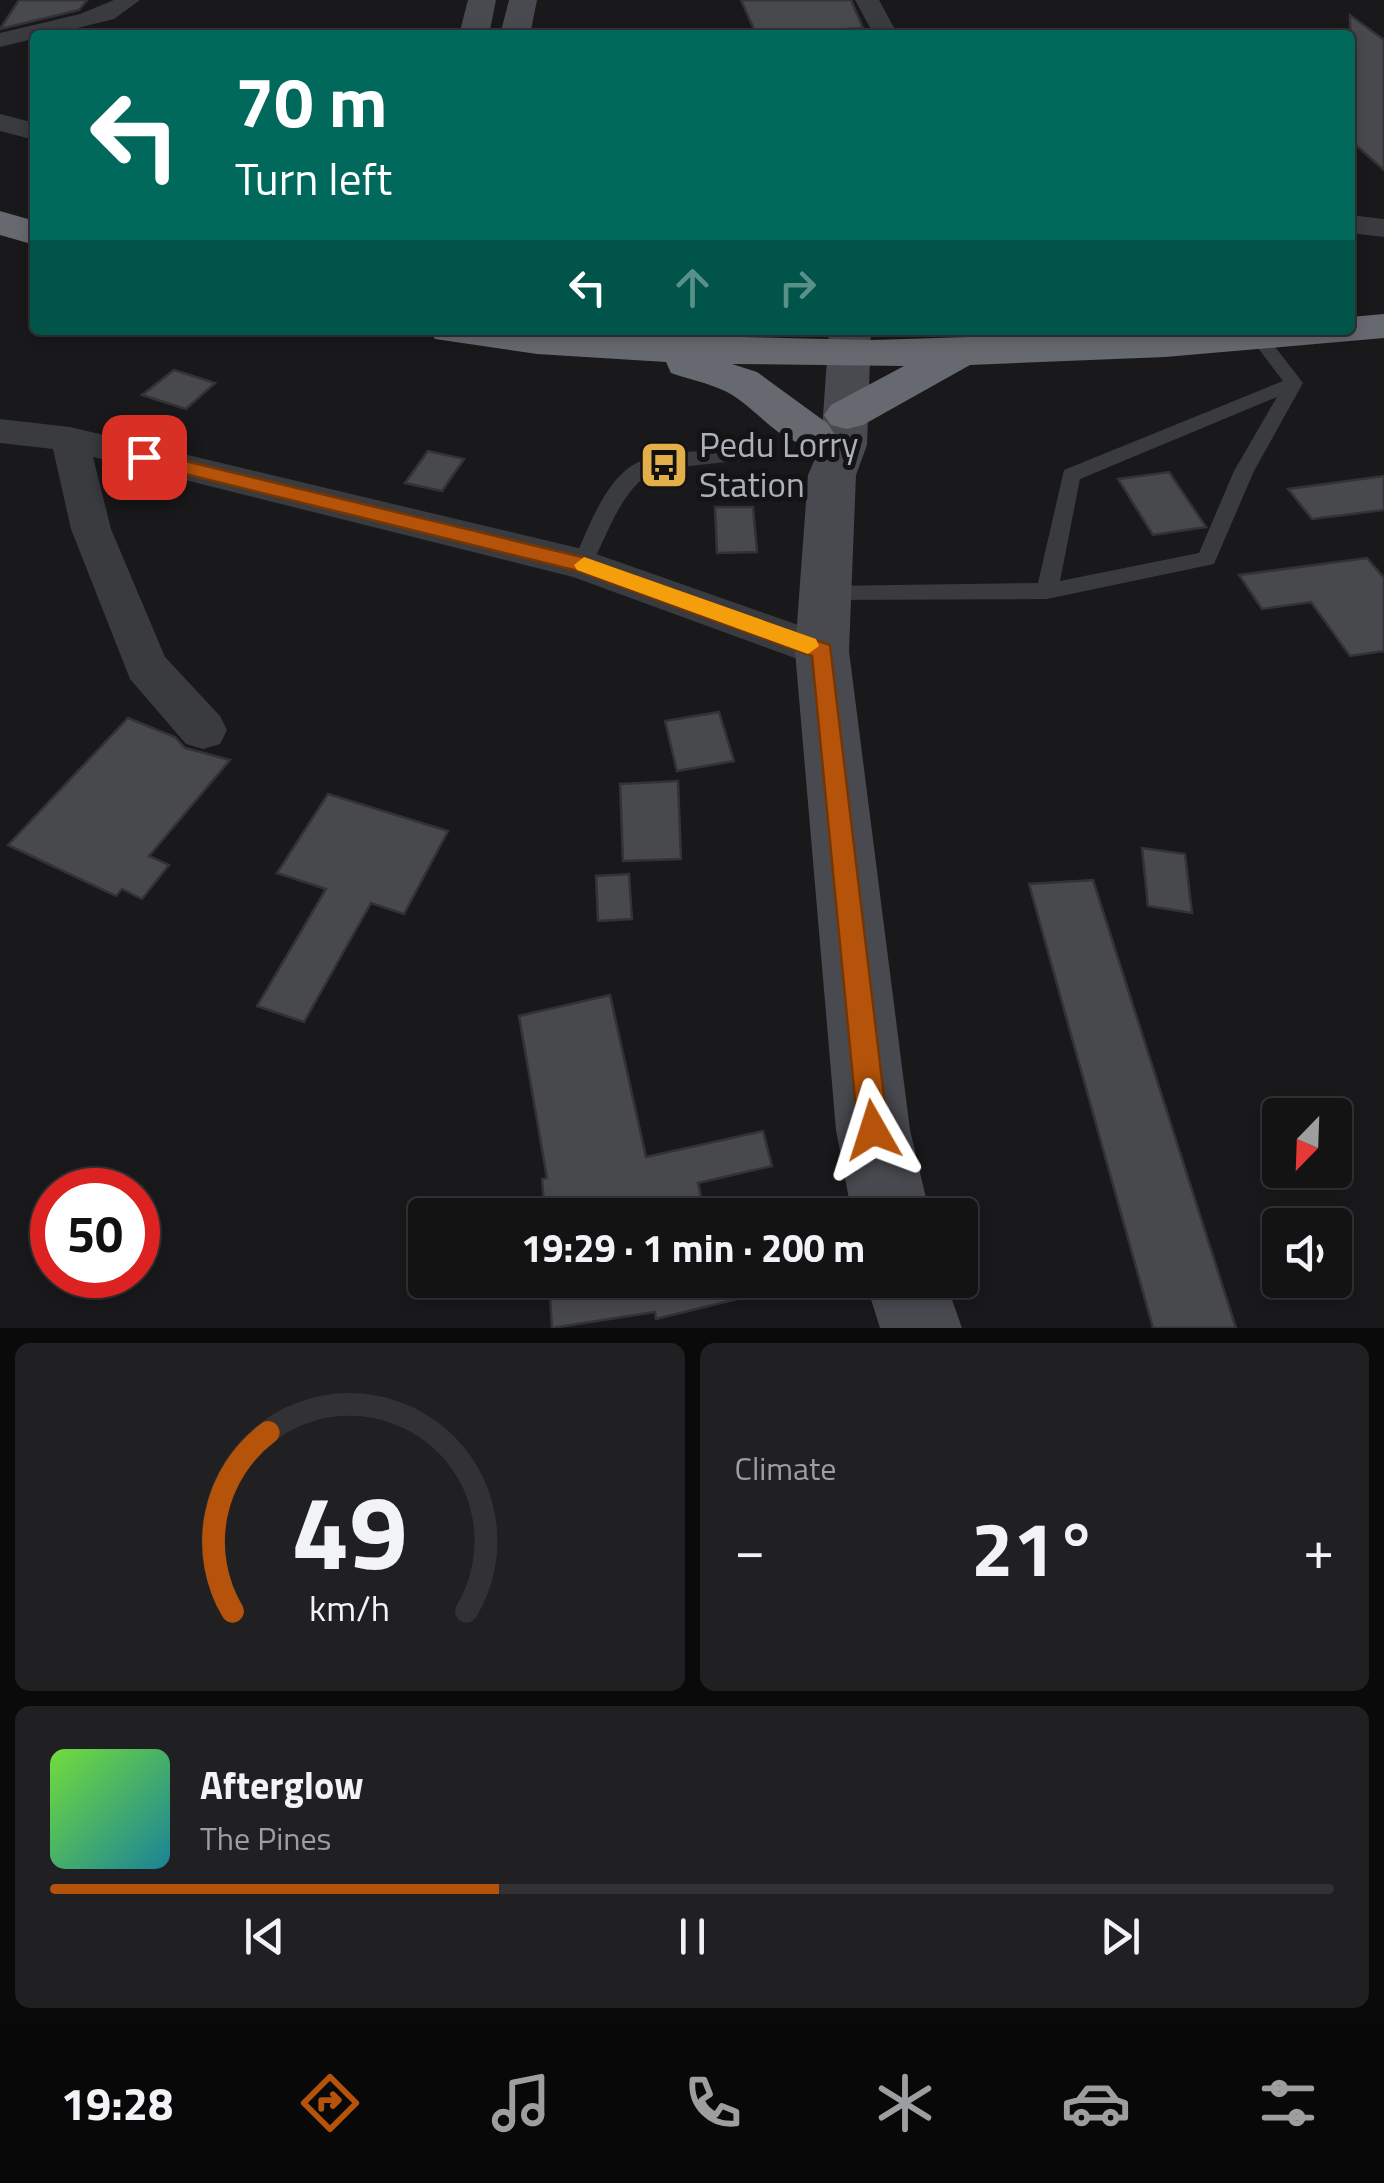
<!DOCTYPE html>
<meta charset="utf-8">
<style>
:root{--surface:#131314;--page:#202022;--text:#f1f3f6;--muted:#9d9ea0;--line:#323234;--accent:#b45309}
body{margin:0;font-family:"Titillium Web",sans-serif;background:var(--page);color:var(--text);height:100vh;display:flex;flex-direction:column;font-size:38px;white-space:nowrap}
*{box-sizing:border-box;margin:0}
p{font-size:32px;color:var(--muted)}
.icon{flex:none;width:55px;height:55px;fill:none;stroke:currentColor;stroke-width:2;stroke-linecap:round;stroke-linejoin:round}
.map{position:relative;height:1328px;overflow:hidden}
.sheet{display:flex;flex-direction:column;gap:15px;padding:15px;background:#0a0a0b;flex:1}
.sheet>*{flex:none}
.guide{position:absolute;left:30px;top:30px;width:1325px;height:305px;border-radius:10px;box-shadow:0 5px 15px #0003,0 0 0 2px var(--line);background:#00695c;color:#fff;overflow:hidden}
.needle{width:65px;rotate:203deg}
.tools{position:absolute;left:1262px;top:1098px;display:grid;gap:20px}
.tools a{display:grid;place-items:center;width:90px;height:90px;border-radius:10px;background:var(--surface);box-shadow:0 5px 15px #0003,0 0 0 2px var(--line);font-size:50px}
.speed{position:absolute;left:30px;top:1168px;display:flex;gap:20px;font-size:50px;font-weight:700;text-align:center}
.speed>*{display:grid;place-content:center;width:130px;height:130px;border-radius:50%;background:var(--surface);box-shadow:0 5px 15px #0003,0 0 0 2px var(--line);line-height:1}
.speed .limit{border:15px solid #d22;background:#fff;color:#111}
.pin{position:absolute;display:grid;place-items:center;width:85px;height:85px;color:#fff;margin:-42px;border-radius:20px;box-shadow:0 5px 15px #0006}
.me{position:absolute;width:110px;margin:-55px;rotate:354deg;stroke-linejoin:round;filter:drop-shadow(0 0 8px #0008)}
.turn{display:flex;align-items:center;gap:35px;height:210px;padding:0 40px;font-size:45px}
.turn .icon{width:130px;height:130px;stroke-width:2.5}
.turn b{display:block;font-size:70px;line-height:85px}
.lanes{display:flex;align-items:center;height:95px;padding:0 40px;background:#0003;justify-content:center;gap:50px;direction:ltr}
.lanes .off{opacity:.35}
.big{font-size:75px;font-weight:700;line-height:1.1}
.sheet .widget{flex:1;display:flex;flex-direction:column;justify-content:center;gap:15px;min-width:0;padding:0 35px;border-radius:15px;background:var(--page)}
.sheet .dial{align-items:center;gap:0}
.dial svg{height:260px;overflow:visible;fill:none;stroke:var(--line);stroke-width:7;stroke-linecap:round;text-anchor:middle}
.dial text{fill:var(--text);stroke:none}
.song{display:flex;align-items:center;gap:30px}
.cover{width:120px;height:120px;border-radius:15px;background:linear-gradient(135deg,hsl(100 70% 55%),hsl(190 70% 35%))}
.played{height:10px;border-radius:5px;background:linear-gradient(90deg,var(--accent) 35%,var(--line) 35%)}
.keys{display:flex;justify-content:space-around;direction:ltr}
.heat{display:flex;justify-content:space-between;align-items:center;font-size:55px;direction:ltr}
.sheet .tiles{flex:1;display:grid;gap:15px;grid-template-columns:1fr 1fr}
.widget:last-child{grid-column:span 2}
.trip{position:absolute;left:408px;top:1198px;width:570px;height:100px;border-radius:10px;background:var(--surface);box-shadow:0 5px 15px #0003,0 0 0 2px var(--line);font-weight:700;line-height:100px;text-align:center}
.tab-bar{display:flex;height:160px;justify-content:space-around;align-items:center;background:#080808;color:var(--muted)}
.tab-bar .icon{width:70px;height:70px}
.tab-bar .current{color:var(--accent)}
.tab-bar b{font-size:45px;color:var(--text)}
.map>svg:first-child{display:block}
</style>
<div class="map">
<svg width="1384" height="1328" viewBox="0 0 1384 1328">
<rect width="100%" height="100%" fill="#19191b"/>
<!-- building -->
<path fill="#48494d" stroke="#333336" stroke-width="2.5" d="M19 0H87L79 10 0 29Z
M741 0H851L863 28 756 34Z
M1350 15 1384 40V170L1350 140Z
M174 370 215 383 186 409 142 395Z
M428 451 464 459 442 491 405 483Z
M1169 472 1206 527 1153 535 1118 479Z
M1384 476V510L1312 519 1288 489Z
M715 507H753L757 552 717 553Z
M1367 558 1384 578V651L1350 656 1311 602 1262 609 1239 575Z
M719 712 734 761 677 771 665 721Z
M128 718 175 737 185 748 230 760 149 856 169 865 142 899 122 889 116 896 8 845Z
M678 781 681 859 623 861 620 784Z
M328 794 448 831 404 914 371 903 304 1022 257 1006 326 889 277 873Z
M1142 848 1185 854 1192 913 1148 906Z
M629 874 632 919 598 921 596 876Z
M1093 880 1236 1328H1153L1029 884Z
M610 995 646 1157 763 1131 772 1166 698 1183 705 1215H545L542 1179 547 1178 519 1016Z
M549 1280H760L762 1293 656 1319 655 1312 552 1328Z"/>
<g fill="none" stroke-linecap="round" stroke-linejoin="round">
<!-- lane -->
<path fill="#3a3b3f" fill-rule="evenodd" d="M1260 334 1266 335 1303 383 1254 471 1214 564 1047 599 817 600 814 594 825 586 1038 583 1064 470 1283 381 1251 339ZM1277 397 1234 471 1199 553 1060 581 1080 479Z
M746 449 753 451V459L654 470C618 493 609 534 589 569H575L572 564C588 531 606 471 646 459 676 449 714 452 746 449Z"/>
<!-- street -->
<path fill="#3a3b3f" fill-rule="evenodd" d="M114 0H140L114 19 0 47V33L80 14Z
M855 0H879L898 35H874Z
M0 114 35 123V140L0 131Z
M1350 215 1384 219V237L1350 233Z
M0 419 70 427 582 549 838 639 844 651 838 663 822 668 573 577 93 457 111 529 165 657 220 716 227 730 220 744 203 749 186 744 130 679 71 529 53 449 0 443Z"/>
<!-- secondary -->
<path fill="#484a4f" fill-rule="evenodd" d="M468 0H496L489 35H459Z
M509 0H537L530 35H500Z
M829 330H871L867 445 856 475 849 651 910 1130 930 1215H852L836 1130 795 651 808 475 821 445Z
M865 1280H945L962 1328H880Z"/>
<!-- highway -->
<path fill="#676970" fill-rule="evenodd" d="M0 211 35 221V245L0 235Z
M1384 314V338L1165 357 970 365 863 425 847 429 831 425 824 415 831 405 904 366 732 364 757 372 827 423 834 433 827 443C784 455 760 408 725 391 708 383 688 379 671 373L666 362 537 354 435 339 429 330 872 340 1189 330H1350V317Z"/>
</g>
<!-- route -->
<path fill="#b45309" stroke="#753606" stroke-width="2.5" d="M144 451 582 557 830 645 888 1130 884 1141 873 1145 862 1141 858 1130 812 656 578 571 137 462 134 457Z"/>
<!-- slow -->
<path fill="#f59e0b" d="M584 557 816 639 819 646 808 654 577 570 574 565Z"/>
<!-- icons -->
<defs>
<g id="bus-square" transform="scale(2.5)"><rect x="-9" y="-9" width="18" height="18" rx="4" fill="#e2af49" stroke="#141416"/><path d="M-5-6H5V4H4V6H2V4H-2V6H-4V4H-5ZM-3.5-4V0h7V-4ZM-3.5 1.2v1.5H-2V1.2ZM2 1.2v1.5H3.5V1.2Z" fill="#111"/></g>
</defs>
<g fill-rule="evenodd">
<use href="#bus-square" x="664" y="465"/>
</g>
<g text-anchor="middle" stroke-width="10" stroke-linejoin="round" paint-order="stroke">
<!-- poi labels -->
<g font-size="35" fill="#acb0b9" stroke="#141416" text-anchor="start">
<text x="699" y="457">Pedu Lorry<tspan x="699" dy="40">Station</tspan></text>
</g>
</g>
</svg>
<div class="tools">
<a><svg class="needle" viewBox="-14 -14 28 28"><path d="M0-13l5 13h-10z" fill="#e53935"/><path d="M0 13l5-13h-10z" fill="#9d9ea0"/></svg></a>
<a><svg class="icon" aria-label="sound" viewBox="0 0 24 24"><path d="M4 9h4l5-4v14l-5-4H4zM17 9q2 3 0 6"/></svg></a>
</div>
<div class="speed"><div class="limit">50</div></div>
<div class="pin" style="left:144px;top:457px;background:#d93025"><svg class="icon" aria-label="arrive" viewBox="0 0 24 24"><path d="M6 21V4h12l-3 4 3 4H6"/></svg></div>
<svg class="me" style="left:873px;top:1130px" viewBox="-20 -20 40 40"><path d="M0-17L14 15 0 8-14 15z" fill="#b45309" stroke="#fff" stroke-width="4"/></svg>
<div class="trip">19:29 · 1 min · 200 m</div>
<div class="guide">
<div class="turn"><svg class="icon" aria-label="left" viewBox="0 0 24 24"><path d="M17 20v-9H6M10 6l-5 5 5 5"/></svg><div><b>70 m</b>Turn left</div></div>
<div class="lanes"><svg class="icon" aria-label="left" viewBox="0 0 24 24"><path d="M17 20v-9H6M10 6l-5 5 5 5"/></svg><svg class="icon off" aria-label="ahead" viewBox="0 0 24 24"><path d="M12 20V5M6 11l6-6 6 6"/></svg><svg class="icon off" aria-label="right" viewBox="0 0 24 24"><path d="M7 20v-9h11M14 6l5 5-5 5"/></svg></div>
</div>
</div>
<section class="sheet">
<div class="tiles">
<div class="widget dial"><svg viewBox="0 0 100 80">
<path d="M14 69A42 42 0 1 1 86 69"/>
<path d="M14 69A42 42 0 0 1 25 14" stroke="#b45309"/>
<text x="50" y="56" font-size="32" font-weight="700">49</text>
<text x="50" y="72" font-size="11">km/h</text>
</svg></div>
<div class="widget"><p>Climate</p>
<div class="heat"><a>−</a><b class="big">21°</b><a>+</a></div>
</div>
<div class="widget">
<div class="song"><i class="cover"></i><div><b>Afterglow</b><p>The Pines</p></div></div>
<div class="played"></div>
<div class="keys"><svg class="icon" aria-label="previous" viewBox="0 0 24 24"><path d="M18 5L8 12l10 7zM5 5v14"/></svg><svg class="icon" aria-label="pause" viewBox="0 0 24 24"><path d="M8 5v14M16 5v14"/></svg><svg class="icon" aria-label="next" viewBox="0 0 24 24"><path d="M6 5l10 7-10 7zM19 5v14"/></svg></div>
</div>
</div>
</section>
<nav class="tab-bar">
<b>19:28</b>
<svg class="icon current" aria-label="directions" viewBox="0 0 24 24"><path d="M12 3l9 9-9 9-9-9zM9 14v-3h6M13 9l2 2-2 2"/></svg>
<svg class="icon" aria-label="music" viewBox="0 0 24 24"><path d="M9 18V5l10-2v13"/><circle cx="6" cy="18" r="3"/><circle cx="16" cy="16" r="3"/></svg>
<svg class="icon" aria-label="phone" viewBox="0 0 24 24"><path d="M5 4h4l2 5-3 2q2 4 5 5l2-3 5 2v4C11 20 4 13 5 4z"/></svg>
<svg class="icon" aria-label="climate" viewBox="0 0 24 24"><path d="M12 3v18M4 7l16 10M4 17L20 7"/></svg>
<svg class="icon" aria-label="car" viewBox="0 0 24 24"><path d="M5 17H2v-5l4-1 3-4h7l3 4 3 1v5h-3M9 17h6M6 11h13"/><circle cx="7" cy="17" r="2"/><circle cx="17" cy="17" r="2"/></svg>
<svg class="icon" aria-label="filters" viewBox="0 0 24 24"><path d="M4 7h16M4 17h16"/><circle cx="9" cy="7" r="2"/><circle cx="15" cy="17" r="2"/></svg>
</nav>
